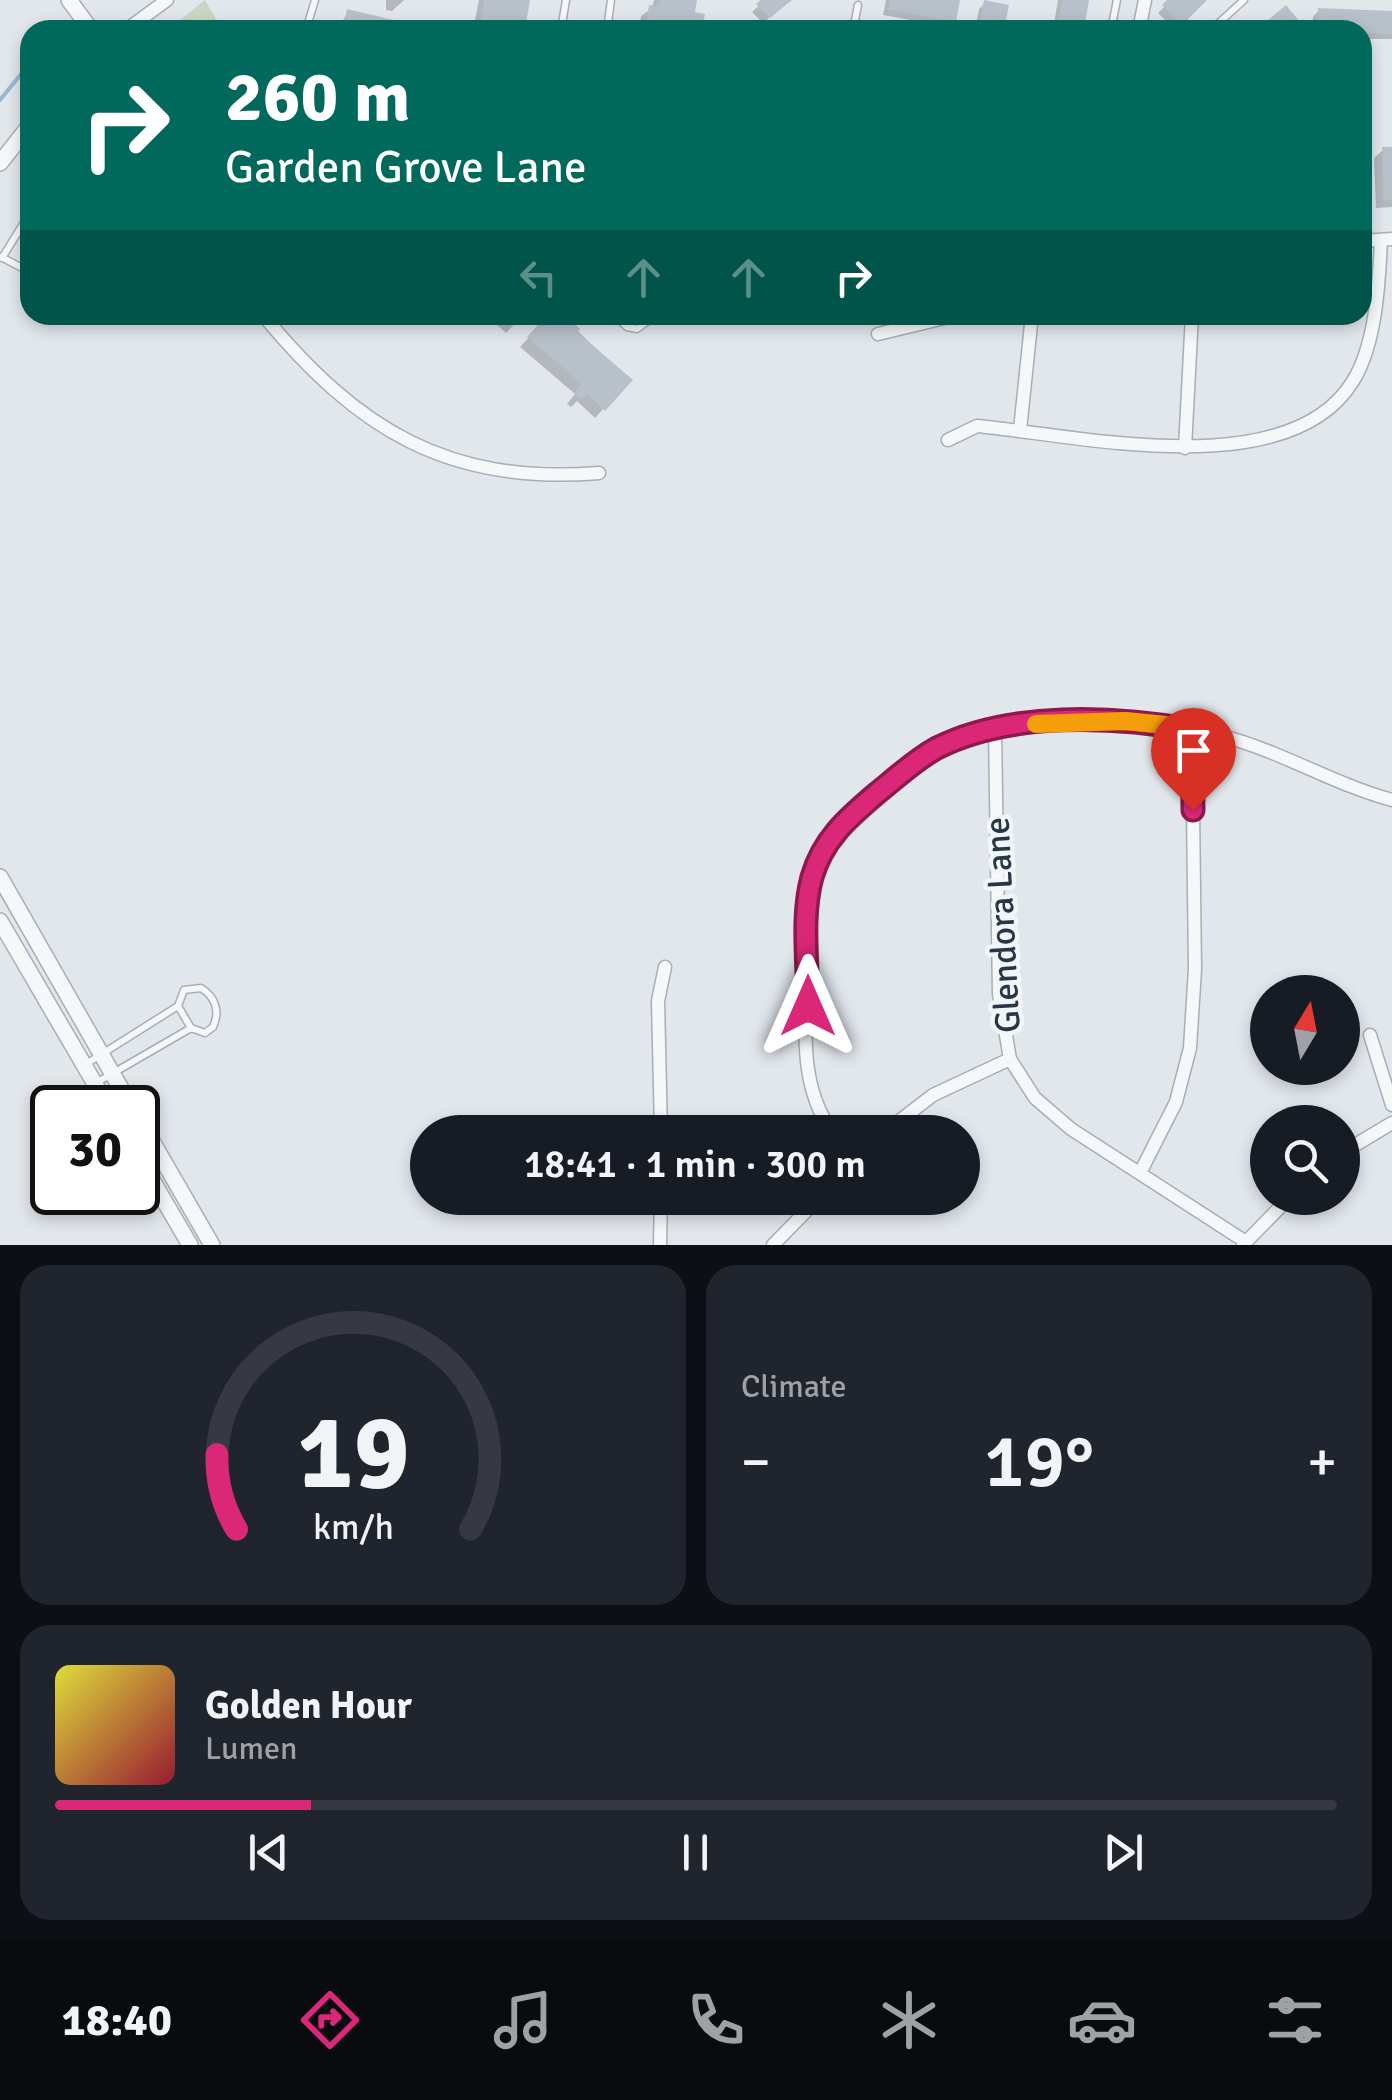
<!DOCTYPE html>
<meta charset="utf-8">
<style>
:root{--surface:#171b24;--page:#20242c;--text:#f1f3f6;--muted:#9ea1a6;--line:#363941;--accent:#db2777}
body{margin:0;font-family:Signika,sans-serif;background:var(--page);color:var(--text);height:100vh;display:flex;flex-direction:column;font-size:38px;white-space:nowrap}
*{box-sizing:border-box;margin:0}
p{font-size:32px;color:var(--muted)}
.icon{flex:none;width:55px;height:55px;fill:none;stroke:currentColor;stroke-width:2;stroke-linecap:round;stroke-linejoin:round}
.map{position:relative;height:1245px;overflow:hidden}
.sheet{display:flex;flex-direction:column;gap:20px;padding:20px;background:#0d0f14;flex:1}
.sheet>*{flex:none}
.guide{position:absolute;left:20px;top:20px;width:1352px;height:305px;border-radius:30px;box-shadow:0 5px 15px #0003;background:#00695c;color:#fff;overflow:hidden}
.needle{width:65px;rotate:10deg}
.controls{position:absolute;left:1250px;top:975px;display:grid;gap:20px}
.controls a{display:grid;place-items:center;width:110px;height:110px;border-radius:50%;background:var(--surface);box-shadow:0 5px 15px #0003;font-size:50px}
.speed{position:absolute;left:30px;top:1085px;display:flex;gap:20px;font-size:50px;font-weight:700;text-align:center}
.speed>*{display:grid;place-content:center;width:130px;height:130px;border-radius:50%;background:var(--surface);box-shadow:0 5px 15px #0003;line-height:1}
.speed .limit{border:5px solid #111;border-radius:15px;background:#fff;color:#111}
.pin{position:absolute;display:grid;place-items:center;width:85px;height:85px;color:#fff;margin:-102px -42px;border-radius:50% 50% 50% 0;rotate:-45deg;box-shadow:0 0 10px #0007}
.pin .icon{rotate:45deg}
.me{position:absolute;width:110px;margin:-55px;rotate:0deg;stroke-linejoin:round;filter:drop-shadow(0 0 8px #0008)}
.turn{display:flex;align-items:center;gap:35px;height:210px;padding:0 40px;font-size:45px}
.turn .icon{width:130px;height:130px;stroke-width:2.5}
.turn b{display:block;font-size:70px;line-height:85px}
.lanes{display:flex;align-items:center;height:95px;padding:0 40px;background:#0003;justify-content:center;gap:50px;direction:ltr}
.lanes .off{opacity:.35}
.big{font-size:75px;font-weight:600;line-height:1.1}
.sheet .widget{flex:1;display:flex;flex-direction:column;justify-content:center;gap:15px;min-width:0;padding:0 35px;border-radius:30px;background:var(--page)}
.sheet .dial{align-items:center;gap:0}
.dial svg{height:260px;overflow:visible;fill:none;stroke:var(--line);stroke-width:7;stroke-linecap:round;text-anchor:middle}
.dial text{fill:var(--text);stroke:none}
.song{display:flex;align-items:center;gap:30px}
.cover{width:120px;height:120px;border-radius:15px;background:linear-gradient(135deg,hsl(60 70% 55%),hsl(350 70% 35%))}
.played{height:10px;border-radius:5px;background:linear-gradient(90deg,var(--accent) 20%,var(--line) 20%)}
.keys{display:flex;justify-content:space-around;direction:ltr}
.heat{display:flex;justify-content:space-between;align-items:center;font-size:55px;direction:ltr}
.sheet .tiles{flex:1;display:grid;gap:20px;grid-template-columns:1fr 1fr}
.widget:last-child{grid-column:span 2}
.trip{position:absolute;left:410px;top:1115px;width:570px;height:100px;border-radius:50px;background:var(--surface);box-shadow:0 5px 15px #0003;font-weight:600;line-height:100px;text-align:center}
.dock{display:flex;height:160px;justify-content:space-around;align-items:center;background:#090b0e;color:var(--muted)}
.dock .icon{width:70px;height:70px}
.dock .active{color:var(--accent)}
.dock b{font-size:45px;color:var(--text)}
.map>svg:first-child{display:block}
</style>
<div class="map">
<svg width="1392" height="1245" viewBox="0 0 1392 1245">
<rect width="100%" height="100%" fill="#e2e7ec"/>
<!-- green -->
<path fill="#c9d6c2" d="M205 0 222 30H168Z"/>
<!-- shadow -->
<path fill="#0003" d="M386 0H404L392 11 386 10Z
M528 0 523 30H473L479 0Z
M654 0H694L692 14 700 30H639L641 16 652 8Z
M765 0H790L763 23 752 12Z
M886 0H958L954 20 948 27 883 15Z
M1058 0H1086L1081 30H1053Z
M1171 0H1203L1174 29 1158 13Z
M985 3 1002 30H975L979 9Z
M1319 10 1392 13V39H1362V30H1312L1313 17Z
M348 12 398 30H337Z
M1392 149V207L1376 208 1374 158 1383 150Z
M486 315H523L506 333Z
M549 315H561L629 380 595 418 577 401 571 407 567 404 575 394 520 347Z"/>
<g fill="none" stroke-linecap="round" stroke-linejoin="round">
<!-- stream -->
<path stroke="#9ab9cf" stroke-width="4" d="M0 100 30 63"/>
</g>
<!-- building -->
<path fill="#b8c1ca" d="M484 0H530L525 30H480Z
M660 0H697L695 12 705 14 702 30H645L649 5 659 6Z
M761 0H792L770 18 756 4Z
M890 0H960L956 22 888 9Z
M984 0 1009 5 1004 30H979Z
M1062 0H1089L1084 30H1057Z
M1167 0H1207L1182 25 1162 5Z
M1286 5 1300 22 1291 30H1256Z
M1318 8 1392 11V34L1316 30Z
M347 9 402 22 401 30H343Z
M1382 147H1392V200H1383Z
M1362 151H1368L1370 205H1362Z
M547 315H565L580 329 577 332 633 380 605 411 587 394 581 400 574 393 582 384 527 337Z"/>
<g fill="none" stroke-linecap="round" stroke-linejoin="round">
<!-- service casing -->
<g stroke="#a6aeb7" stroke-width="9">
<path id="service" d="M306 30 315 0
M561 30 566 0
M607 30 611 0
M853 30 858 5
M1111 30 1117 0
M1211 30 1244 0
M1 257 30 272
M2 258 30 213
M614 315 627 327 637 329 656 315
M201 988C216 997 220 1012 213 1027L205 1033 191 1028 178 1006 184 990Z
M86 1064 178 1006
M96 1083 191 1028"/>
</g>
<!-- minor casing -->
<g stroke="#a6aeb7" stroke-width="15">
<path id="minor" d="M126 30 167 0
M1139 30 1145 0
M1362 241 1392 239
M263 315C358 430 448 485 599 473
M878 334 957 315
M1020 430 1032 315
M948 440 977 426C1076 435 1289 486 1353 381 1376 344 1379 283 1381 240
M1185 448 1192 315
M995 729 999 994 1010 1059 1035 1098 1071 1129 1246 1242
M1370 1035 1392 1105
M661 1132 658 1001 665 967
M833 1132C793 1082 808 1002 808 942 807 864 825 837 884 788 901 773 918 758 939 748 1015 710 1141 715 1222 736 1281 751 1333 784 1392 800
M885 1132 933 1095 1010 1059
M1342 1153 1392 1123
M1140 1173 1176 1102 1190 1048 1195 969 1192 730
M660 1245 661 1198
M773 1245 819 1198
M1243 1245 1289 1198"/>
</g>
<!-- tertiary casing -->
<g stroke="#a6aeb7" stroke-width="18">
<path id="tertiary" d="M69 0 91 30
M0 163 30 125
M0 877 132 1108
M0 921 109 1108
M138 1117 212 1245
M138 1156 190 1245"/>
</g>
<!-- service -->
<use href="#service" stroke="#f5f7f9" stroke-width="6"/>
<!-- minor -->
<use href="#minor" stroke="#f5f7f9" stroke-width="12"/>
<!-- tertiary -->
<use href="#tertiary" stroke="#f5f7f9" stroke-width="15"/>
</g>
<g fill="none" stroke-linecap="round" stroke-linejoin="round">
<!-- route casing -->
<g stroke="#8e194d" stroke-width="25">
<path id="route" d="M808 1006C808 964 801 917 812 877 823 839 848 818 876 794 896 778 915 760 937 748 1010 711 1114 716 1192 730L1193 810"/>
</g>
<!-- route -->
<use href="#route" stroke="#db2777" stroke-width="18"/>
<!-- slow -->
<path stroke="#f59e0b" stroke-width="18" d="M1036 724 1126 721 1166 725"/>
</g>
<g text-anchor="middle" stroke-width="9" stroke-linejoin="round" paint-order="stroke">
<!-- street labels -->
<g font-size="35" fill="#283646" stroke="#f2f5f9">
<text transform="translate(1002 925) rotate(-93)" y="12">Glendora Lane</text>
</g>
</g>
</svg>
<div class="controls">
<a><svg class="needle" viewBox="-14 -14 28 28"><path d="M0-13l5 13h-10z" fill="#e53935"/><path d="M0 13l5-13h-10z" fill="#9ea1a6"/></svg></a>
<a><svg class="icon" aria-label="search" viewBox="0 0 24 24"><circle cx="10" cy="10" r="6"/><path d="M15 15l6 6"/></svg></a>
</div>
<div class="speed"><div class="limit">30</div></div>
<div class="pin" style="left:1193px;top:810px;background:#d93025"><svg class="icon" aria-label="arrive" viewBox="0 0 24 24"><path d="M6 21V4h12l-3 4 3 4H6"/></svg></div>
<svg class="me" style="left:808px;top:1006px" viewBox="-20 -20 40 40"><path d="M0-17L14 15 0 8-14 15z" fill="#db2777" stroke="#fff" stroke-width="4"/></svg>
<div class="trip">18:41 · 1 min · 300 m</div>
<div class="guide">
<div class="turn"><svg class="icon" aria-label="right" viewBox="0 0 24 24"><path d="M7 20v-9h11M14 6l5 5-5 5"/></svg><div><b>260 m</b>Garden Grove Lane</div></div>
<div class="lanes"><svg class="icon off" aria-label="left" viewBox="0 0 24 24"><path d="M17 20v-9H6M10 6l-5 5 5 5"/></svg><svg class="icon off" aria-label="ahead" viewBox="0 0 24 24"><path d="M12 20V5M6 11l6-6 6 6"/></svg><svg class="icon off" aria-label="ahead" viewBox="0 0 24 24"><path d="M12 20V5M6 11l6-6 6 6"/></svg><svg class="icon" aria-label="right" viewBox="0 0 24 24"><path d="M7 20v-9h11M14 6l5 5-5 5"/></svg></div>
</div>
</div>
<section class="sheet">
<div class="tiles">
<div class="widget dial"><svg viewBox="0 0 100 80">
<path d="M14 69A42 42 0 1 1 86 69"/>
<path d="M14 69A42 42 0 0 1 8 46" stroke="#db2777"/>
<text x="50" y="56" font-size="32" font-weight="700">19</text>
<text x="50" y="72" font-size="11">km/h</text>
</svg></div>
<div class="widget"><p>Climate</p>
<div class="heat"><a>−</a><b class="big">19°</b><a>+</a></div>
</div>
<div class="widget">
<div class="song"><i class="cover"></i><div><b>Golden Hour</b><p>Lumen</p></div></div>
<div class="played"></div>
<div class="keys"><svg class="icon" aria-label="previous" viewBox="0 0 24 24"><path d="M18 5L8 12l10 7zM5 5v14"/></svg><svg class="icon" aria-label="pause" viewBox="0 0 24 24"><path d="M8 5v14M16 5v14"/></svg><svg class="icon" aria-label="next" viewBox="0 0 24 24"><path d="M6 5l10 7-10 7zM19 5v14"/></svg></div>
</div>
</div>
</section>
<nav class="dock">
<b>18:40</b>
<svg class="icon active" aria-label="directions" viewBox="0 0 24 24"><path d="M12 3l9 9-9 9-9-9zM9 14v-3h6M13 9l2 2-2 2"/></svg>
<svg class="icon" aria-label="music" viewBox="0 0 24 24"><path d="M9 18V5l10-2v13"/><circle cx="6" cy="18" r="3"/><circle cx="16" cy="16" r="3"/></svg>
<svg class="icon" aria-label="phone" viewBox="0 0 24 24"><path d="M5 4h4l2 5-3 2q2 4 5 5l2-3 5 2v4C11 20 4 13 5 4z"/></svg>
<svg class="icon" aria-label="climate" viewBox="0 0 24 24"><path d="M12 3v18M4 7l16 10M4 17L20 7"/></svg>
<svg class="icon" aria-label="car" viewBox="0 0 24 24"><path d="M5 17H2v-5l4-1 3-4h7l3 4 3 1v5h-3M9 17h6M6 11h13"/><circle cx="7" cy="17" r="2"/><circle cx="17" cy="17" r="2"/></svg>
<svg class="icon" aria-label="filters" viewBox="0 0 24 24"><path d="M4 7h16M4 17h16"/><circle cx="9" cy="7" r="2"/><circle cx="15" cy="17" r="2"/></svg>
</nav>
